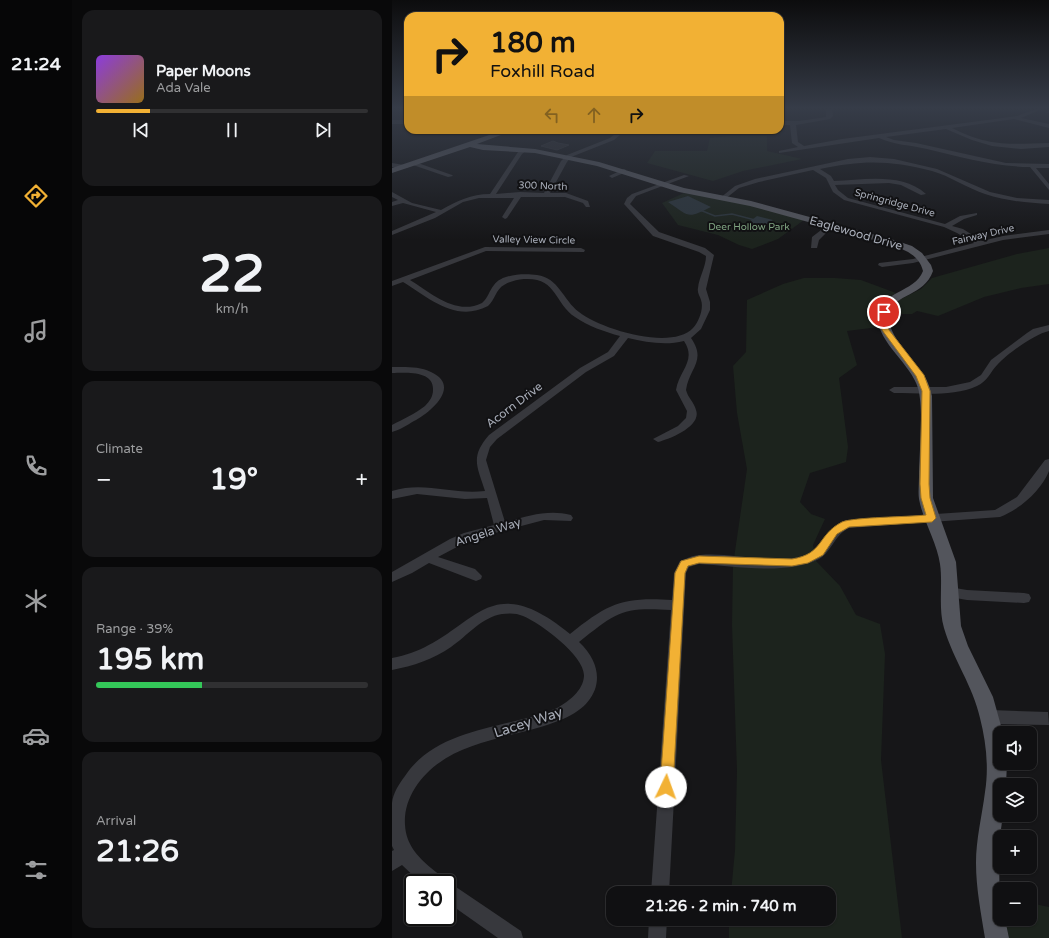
<!DOCTYPE html>
<meta charset="utf-8">
<style>
:root{--surface:#101012;--page:#19191b;--text:#f1f3f6;--muted:#9c9d9f;--line:#303032;--accent:#f2b134}
body{margin:0;font-family:"Varela Round",sans-serif;background:var(--page);color:var(--text);height:100vh;display:flex;flex-direction:column;font-size:15px;white-space:nowrap}
*{box-sizing:border-box;margin:0}
p{font-size:13px;color:var(--muted)}
.icon{flex:none;width:22px;height:22px;fill:none;stroke:currentColor;stroke-width:2;stroke-linecap:round;stroke-linejoin:round}
.map{position:relative;flex:1;overflow:hidden}
.details{display:flex;flex-direction:column;gap:10px;padding:10px;background:#09090a;width:320px}
.details>*{flex:none}
.top-card{position:absolute;left:12px;top:12px;width:380px;height:122px;border-radius:12px;box-shadow:0 1px 3px #0004,0 0 0 1px var(--line);background:#f2b134;color:#111;overflow:hidden}
.controls{position:absolute;left:601px;top:726px;display:grid;gap:8px}
.controls a{display:grid;place-items:center;width:44px;height:44px;border-radius:8px;background:var(--surface);box-shadow:0 1px 3px #0004,0 0 0 1px var(--line);font-size:20px}
.speed{position:absolute;left:12px;top:874px;display:flex;gap:8px;font-size:20px;font-weight:700;text-align:center}
.speed>*{display:grid;place-content:center;width:52px;height:52px;border-radius:50%;background:var(--surface);box-shadow:0 1px 3px #0004,0 0 0 1px var(--line);line-height:1}
.speed .limit{border:2px solid #111;border-radius:6px;background:#fff;color:#111}
.pin{position:absolute;display:grid;place-items:center;width:34px;height:34px;color:#fff;margin:-17px;border:2px solid #fff;border-radius:50%;box-shadow:0 1px 4px #0007}
.me{position:absolute;width:44px;margin:-22px;rotate:3deg;stroke-linejoin:round;filter:drop-shadow(0 0 3px #0008)}
.turn{display:flex;align-items:center;gap:14px;height:84px;padding:0 20px;font-size:18px}
.turn .icon{width:52px;height:52px;stroke-width:2.5}
.turn b{display:block;font-size:28px;line-height:34px}
.lanes{display:flex;align-items:center;height:38px;padding:0 20px;background:#0003;justify-content:center;gap:20px;direction:ltr}
.lanes .off{opacity:.35}
.big{font-size:30px;font-weight:800;line-height:1.1}
.details .tile{flex:1;display:flex;flex-direction:column;justify-content:center;gap:6px;min-width:0;padding:0 14px;border-radius:12px;background:var(--page)}
.details .dial{align-items:center;gap:0}
.dial b{font-size:52px;line-height:1}
.song{display:flex;align-items:center;gap:12px}
.cover{width:48px;height:48px;border-radius:6px;background:linear-gradient(135deg,hsl(270 70% 55%),hsl(40 70% 35%))}
.played{height:4px;border-radius:2px;background:linear-gradient(90deg,var(--accent) 20%,var(--line) 20%)}
.keys{display:flex;justify-content:space-around;direction:ltr}
.heat{display:flex;justify-content:space-between;align-items:center;font-size:22px;direction:ltr}
.charge{height:6px;border-radius:3px;background:linear-gradient(90deg,#34c759 39%,var(--line) 0)}
.trip{position:absolute;left:214px;top:886px;width:230px;height:40px;border-radius:12px;background:var(--surface);box-shadow:0 1px 3px #0004,0 0 0 1px var(--line);font-weight:800;line-height:40px;text-align:center}
main{display:flex;flex:1;min-height:0}
.dock{display:flex;flex-direction:column;width:72px;justify-content:space-around;align-items:center;background:#060607;color:var(--muted)}
.dock .icon{width:28px;height:28px}
.dock .active{color:var(--accent)}
.dock b{font-size:18px;color:var(--text)}
.map>svg:first-child{display:block}
</style>
<main>
<nav class="dock">
<b>21:24</b>
<svg class="icon active" aria-label="directions" viewBox="0 0 24 24"><path d="M12 3l9 9-9 9-9-9zM9 14v-3h6M13 9l2 2-2 2"/></svg>
<svg class="icon" aria-label="music" viewBox="0 0 24 24"><path d="M9 18V5l10-2v13"/><circle cx="6" cy="18" r="3"/><circle cx="16" cy="16" r="3"/></svg>
<svg class="icon" aria-label="phone" viewBox="0 0 24 24"><path d="M5 4h4l2 5-3 2q2 4 5 5l2-3 5 2v4C11 20 4 13 5 4z"/></svg>
<svg class="icon" aria-label="climate" viewBox="0 0 24 24"><path d="M12 3v18M4 7l16 10M4 17L20 7"/></svg>
<svg class="icon" aria-label="car" viewBox="0 0 24 24"><path d="M5 17H2v-5l4-1 3-4h7l3 4 3 1v5h-3M9 17h6M6 11h13"/><circle cx="7" cy="17" r="2"/><circle cx="17" cy="17" r="2"/></svg>
<svg class="icon" aria-label="filters" viewBox="0 0 24 24"><path d="M4 7h16M4 17h16"/><circle cx="9" cy="7" r="2"/><circle cx="15" cy="17" r="2"/></svg>
</nav>
<section class="details">
<div class="tile">
<div class="song"><i class="cover"></i><div><b>Paper Moons</b><p>Ada Vale</p></div></div>
<div class="played"></div>
<div class="keys"><svg class="icon" aria-label="previous" viewBox="0 0 24 24"><path d="M18 5L8 12l10 7zM5 5v14"/></svg><svg class="icon" aria-label="pause" viewBox="0 0 24 24"><path d="M8 5v14M16 5v14"/></svg><svg class="icon" aria-label="next" viewBox="0 0 24 24"><path d="M6 5l10 7-10 7zM19 5v14"/></svg></div>
</div>
<div class="tile dial"><b>22</b><p>km/h</p></div>
<div class="tile"><p>Climate</p>
<div class="heat"><a>−</a><b class="big">19°</b><a>+</a></div>
</div>
<div class="tile"><p>Range · 39%</p><b class="big">195 km</b><div class="charge"></div></div>
<div class="tile"><p>Arrival</p><b class="big">21:26</b></div>
</section>
<div class="map">
<svg width="657" height="938" viewBox="0 0 657 938">
<rect width="100%" height="100%" fill="#161618"/>
<!-- green -->
<path fill="#1c231d" d="M340 136H375V151L410 159 351 171 321 181 255 163 263 151H315L318 138Z
M292 193 358 205 412 220 386 239 360 249 347 245 326 235 286 225 270 203Z
M657 248V284L629 288 592 297 546 316 525 311 520 314H497L507 300 529 289 540 278 625 254Z
M412 278H443L469 280 504 293C491 300 482 311 487 327L455 331 465 365 447 378 456 447 454 462 418 473 408 502 419 514 433 519 421 545 424 561 448 586 464 615 488 624 493 654 489 760 510 938H337V919H437V893H339L343 850 345 771 340 625 341 565 355 469 345 413 341 366 354 352 355 300 391 284Z
M638 903 657 907V938H617L613 919H638Z"/>
<!-- water -->
<path fill="#2c353c" d="M296 196 319 207C295 219 298 217 276 202Z
M365 216 381 220 364 232 349 228Z"/>
<g fill="none" stroke-linecap="round" stroke-linejoin="round">
<!-- stream -->
<path stroke="#2c353c" stroke-width="1.5" d="M655 112H657
M308 210 323 216 340 214 363 220"/>
</g>
<!-- building -->
<path fill="#29292c" stroke="#303034" d="M161 141 166 143 177 145 165 150 149 146Z"/>
<g fill="none" stroke-linecap="round" stroke-linejoin="round">
<!-- minor -->
<path fill="#37383d" fill-rule="evenodd" d="M434 109H440L441 116 438 119 404 125 406 142 412 146 450 139 603 119 625 116 644 109H650L629 118 657 124V128L622 119 560 128C597 147 618 144 657 143V147L629 149 600 146 580 140 554 129 494 137 502 140 524 143 614 163 657 164V168H644L657 184V190L638 167C603 167 569 157 535 149 518 145 502 145 487 138L387 153V151L406 147 400 143 398 125H388V121H407L434 117Z
M0 120H16V124H0Z
M228 130H234L222 140 179 157 175 162 158 193H174L196 201 198 207H194L191 203 173 197H129L115 218 113 219 110 217 122 198H87L71 202 43 218 0 235V231L44 212 11 203 0 206V202L6 200 0 197V192L20 203 49 210C65 201 79 194 98 194L126 152 132 148 135 150 130 154 104 194 128 192 152 193 169 161 175 155 218 138Z
M478 157 502 159 545 169 598 192 625 198 657 200V204C636 203 614 201 593 194 575 188 558 176 540 171 498 160 470 160 428 169L439 176 442 181C471 180 510 172 534 194L529 195 509 185 497 183 443 185 446 190 456 198 553 224 568 216 585 213V215L572 219 560 226 571 229 590 241 611 236 657 230V234L611 240 521 263 490 267 486 265 487 263 521 259 582 243 565 233 552 227 452 200 441 192 434 178 421 170 367 182 347 188 333 199 328 198 343 186 363 179 456 159Z
M23 162 60 175 61 176 56 177 21 165 20 164Z
M0 163 18 166 15 168 0 167Z
M232 169 234 170V172L220 178 217 176Z
M292 175 297 176 244 196 238 204 267 232 313 248 322 255 314 289 318 302V310L309 329 299 338C315 361 297 368 294 390 296 398 302 402 304 410 310 426 278 439 266 442L261 439 286 426 294 418 295 411 284 390C287 370 305 361 292 341 273 346 254 342 236 338L222 356 194 372 105 439 98 447 94 460 113 522C136 516 156 509 179 515L181 518 179 521 152 520 80 539 46 557 83 569 90 576 89 579 84 581 37 563 20 573 0 582V572L58 539 72 533 102 525 95 498 73 499 25 494 0 499V491C33 481 60 495 93 491 85 466 78 457 97 435L188 368 216 352 228 336C213 332 196 326 183 317 162 303 165 277 132 279 125 280 118 281 112 285 104 289 103 300 96 306 64 323 37 298 11 282L0 286V281L93 247 189 248 193 250 192 252 94 251 18 280C39 293 64 316 90 303 96 298 97 291 102 285 110 274 132 273 145 275 167 278 171 300 187 312 208 329 280 351 301 328 307 322 312 308 309 300 308 296 305 293 306 288 307 277 314 267 314 256L307 252 261 236 232 204 235 198 240 194Z
M437 224 442 225 427 240 425 248H419L420 237Z
M657 325V331C643 334 616 353 606 364 598 372 596 381 585 386 561 397 527 393 502 393L497 390 502 387H554L578 382 589 375 599 360 635 333 641 329Z
M0 367C13 367 27 366 39 372 70 386 38 413 22 421 15 425 8 430 0 432V425C11 419 23 414 33 406 38 401 41 396 41 390 42 370 13 373 0 373Z
M657 459C657 462 657 468 657 471 649 491 628 509 608 517L457 528C442 535 439 554 425 560 394 575 341 566 307 564L297 567 294 573 277 893H259L279 610C229 607 225 612 187 642 217 670 208 704 171 719 122 740 55 738 23 788 16 799 12 812 13 825 14 844 25 856 39 868 45 873 50 876 53 883L55 882 61 885 129 931 131 938H106L55 902V883H29L10 865 0 871V851L2 850 0 846C0 832 0 817 0 803 1 793 7 784 13 776 46 726 116 729 165 708 177 701 191 691 192 676 193 656 148 623 131 616 125 613 117 613 110 614 90 617 75 636 59 647 42 659 21 666 0 670V658C82 643 88 560 178 634 217 603 230 597 280 600L282 573 288 561C294 559 301 555 308 555 342 552 378 565 411 556 431 550 432 527 455 520L603 510 625 497 653 460Z
M557 587 575 590 632 593 637 594 639 598 637 602 632 603 575 600 552 596 550 592 552 588Z
M598 710 656 712 657 725 598 724 593 722 590 717 593 712Z
M257 919H275L274 938H256Z"/>
<!-- major -->
<path fill="#53555c" fill-rule="evenodd" d="M112 130H122L85 144 143 149 207 162 292 188 359 201 502 240 520 246 530 253 539 265 541 271C532 297 502 293 497 314 493 332 521 359 531 374 536 381 538 388 540 396L541 498 564 562 569 626 576 646 601 697 611 733H608V763H615L614 785H608V815H611C605 850 608 884 608 919H613L617 938H593C589 913 584 888 584 863 584 839 590 816 593 792 597 767 594 742 588 718 581 686 561 659 552 628 546 608 551 584 548 564 545 542 531 521 527 499 526 492 527 484 527 477 527 454 532 409 526 388 519 364 485 342 486 317 487 291 523 293 531 271 527 254 511 249 496 244L358 206 287 192 205 166 143 153 91 150 78 147 0 173V168Z"/>
</g>
<!-- sky -->
<linearGradient id="sky" x2="0" y2="1"><stop stop-color="#0c0c0d"/><stop offset="0.45" stop-color="#363c48"/><stop offset="1" stop-color="#363c48" stop-opacity="0"/></linearGradient>
<rect width="657" height="240" fill="url(#sky)"/>
<!-- route -->
<path fill="#f2b134" stroke="#9d7322" d="M492 310 495 312 494 319 497 330 532 375 538 391 537 484 538 498 544 518 540 522 457 527 445 534 431 555 416 563 400 566 307 563 296 566 293 573 281 787 279 792 274 793 270 792 268 787 283 573 289 561 307 556 400 559C432 554 425 535 450 522 462 517 517 517 534 515L529 498 528 484 530 391 524 376 490 330 487 319 489 312Z"/>
<g text-anchor="middle" stroke-width="4" stroke-linejoin="round" paint-order="stroke">
<!-- far-street labels -->
<g font-size="10" fill="#a8adb8" stroke="#111113">
<text transform="translate(151 185) rotate(2)" y="4">300 North</text>
<text transform="translate(503 202) rotate(15)" y="4">Springridge Drive</text>
<text transform="translate(591 234) rotate(-13)" y="4">Fairway Drive</text>
<text transform="translate(142 239) rotate(1)" y="4">Valley View Circle</text>
</g>
<!-- far-park labels -->
<g font-size="10" fill="#7fa381" stroke="#111113">
<text x="357" y="230">Deer Hollow Park</text>
</g>
<!-- street labels -->
<g font-size="12" fill="#a8adb8" stroke="#111113">
<text transform="translate(464 233) rotate(16)" y="4">Eaglewood Drive</text>
<text transform="translate(122 405) rotate(-37)" y="4">Acorn Drive</text>
<text transform="translate(96 532) rotate(-18)" y="4">Angela Way</text>
</g>
<!-- near-street labels -->
<g font-size="14" fill="#a8adb8" stroke="#111113">
<text transform="translate(136 722) rotate(-18)" y="5">Lacey Way</text>
</g>
</g>
</svg>
<div class="controls">
<a><svg class="icon" aria-label="sound" viewBox="0 0 24 24"><path d="M4 9h4l5-4v14l-5-4H4zM17 9q2 3 0 6"/></svg></a>
<a><svg class="icon" aria-label="layers" viewBox="0 0 24 24"><path d="M12 4l9 5-9 5-9-5zM3 14l9 5 9-5"/></svg></a>
<a>+</a>
<a>−</a>
</div>
<div class="speed"><div class="limit">30</div></div>
<div class="pin" style="left:492px;top:312px;background:#d93025"><svg class="icon" aria-label="arrive" viewBox="0 0 24 24"><path d="M6 21V4h12l-3 4 3 4H6"/></svg></div>
<svg class="me" style="left:274px;top:787px" viewBox="-20 -20 40 40"><circle r="19" fill="#fff"/><path d="M0-13L10 11 0 6-10 11z" fill="#f2b134"/></svg>
<div class="trip">21:26 · 2 min · 740 m</div>
<div class="top-card">
<div class="turn"><svg class="icon" aria-label="right" viewBox="0 0 24 24"><path d="M7 20v-9h11M14 6l5 5-5 5"/></svg><div><b>180 m</b>Foxhill Road</div></div>
<div class="lanes"><svg class="icon off" aria-label="left" viewBox="0 0 24 24"><path d="M17 20v-9H6M10 6l-5 5 5 5"/></svg><svg class="icon off" aria-label="ahead" viewBox="0 0 24 24"><path d="M12 20V5M6 11l6-6 6 6"/></svg><svg class="icon" aria-label="right" viewBox="0 0 24 24"><path d="M7 20v-9h11M14 6l5 5-5 5"/></svg></div>
</div>
</div>
</main>
